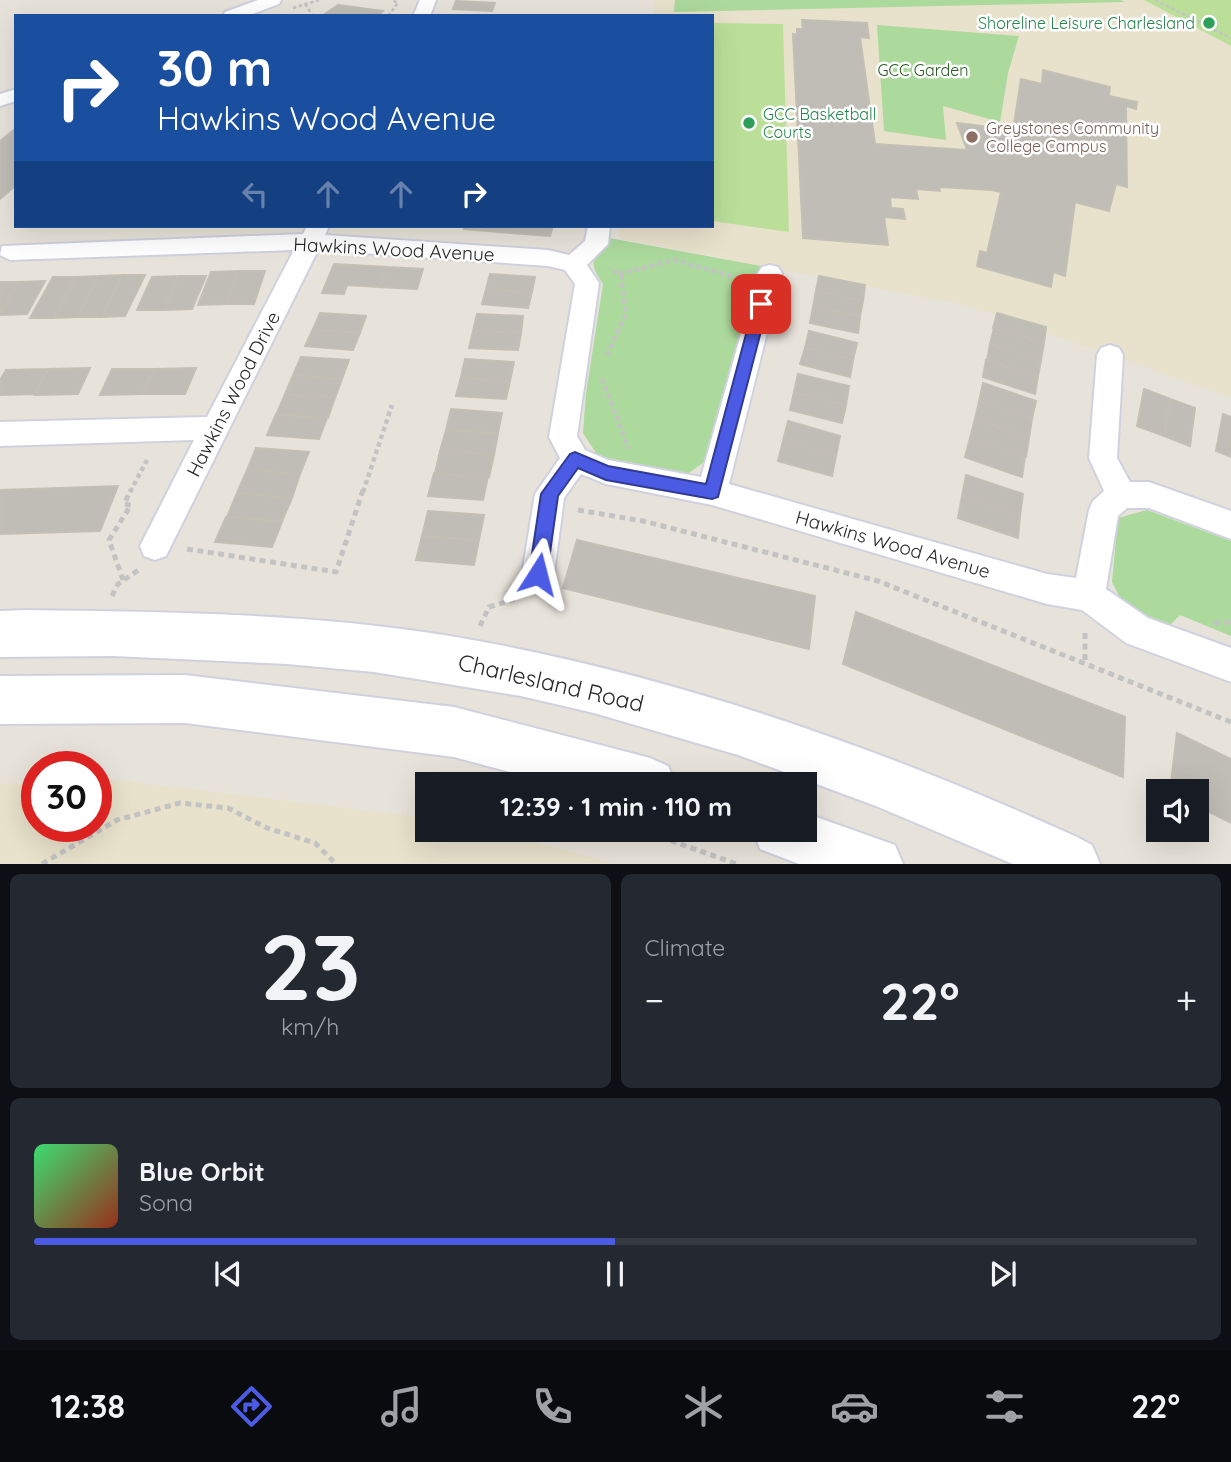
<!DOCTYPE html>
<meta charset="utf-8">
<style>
:root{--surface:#171b24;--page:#242831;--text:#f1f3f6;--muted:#9ea1a6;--line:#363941;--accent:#4b5be4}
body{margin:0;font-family:Quicksand,sans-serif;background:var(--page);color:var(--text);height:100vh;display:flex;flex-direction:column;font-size:26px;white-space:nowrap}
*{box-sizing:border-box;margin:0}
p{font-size:23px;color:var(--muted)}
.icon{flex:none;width:38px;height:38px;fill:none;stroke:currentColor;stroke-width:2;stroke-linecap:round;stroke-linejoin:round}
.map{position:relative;height:864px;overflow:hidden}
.sheet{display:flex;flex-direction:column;gap:10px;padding:10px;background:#0d0f14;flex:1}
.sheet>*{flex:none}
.banner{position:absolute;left:14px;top:14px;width:700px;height:214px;border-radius:0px;box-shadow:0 7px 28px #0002;background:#1a4fa0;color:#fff;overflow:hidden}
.tools{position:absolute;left:1146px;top:779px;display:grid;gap:14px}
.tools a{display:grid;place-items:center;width:63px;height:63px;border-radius:0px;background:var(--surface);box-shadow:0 7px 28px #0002;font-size:35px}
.speed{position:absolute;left:21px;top:751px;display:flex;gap:14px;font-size:35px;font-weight:700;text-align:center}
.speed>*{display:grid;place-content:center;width:91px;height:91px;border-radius:50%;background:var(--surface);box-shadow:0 7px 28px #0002;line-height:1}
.speed .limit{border:10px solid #d22;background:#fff;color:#111}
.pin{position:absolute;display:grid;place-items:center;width:60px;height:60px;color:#fff;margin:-30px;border-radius:14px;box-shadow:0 4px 10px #0006}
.me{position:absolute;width:77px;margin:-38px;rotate:9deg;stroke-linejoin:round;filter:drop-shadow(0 0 5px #0008)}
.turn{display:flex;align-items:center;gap:24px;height:147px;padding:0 28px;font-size:32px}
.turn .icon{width:91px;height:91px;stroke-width:2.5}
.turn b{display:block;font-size:49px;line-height:60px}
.lanes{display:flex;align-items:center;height:66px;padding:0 28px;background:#0003;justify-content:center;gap:35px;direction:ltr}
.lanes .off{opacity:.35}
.big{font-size:52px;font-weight:800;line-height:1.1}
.sheet .widget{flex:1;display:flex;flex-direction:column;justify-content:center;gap:10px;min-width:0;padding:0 24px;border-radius:10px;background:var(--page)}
.sheet .dial{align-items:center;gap:0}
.dial b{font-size:91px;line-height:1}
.song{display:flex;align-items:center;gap:21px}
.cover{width:84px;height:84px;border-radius:10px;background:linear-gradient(135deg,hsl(140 70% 55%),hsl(10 70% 35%))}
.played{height:7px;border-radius:4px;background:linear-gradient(90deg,var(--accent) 50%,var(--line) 50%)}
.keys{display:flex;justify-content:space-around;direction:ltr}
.heat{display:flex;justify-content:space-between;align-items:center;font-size:38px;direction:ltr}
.sheet .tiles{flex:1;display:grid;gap:10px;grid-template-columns:1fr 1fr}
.widget:last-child{grid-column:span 2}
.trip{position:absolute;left:415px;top:772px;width:402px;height:70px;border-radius:0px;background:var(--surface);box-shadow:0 7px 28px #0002;font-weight:800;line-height:70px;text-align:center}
.tabs{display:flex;height:112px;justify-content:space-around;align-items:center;background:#090b0e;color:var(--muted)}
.tabs .icon{width:49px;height:49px}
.tabs .current{color:var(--accent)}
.tabs b{font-size:32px;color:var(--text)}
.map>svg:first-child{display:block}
</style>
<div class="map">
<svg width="1231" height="864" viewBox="0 0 1231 864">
<rect width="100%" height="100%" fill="#e8e3da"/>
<!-- education -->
<path fill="#e8e1cb" d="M655 0H1144L1231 46V397L969 306 619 238 621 226H712V16H653Z
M116 780 427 818V830H492L612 863H0V784L37 783V826H96V781Z"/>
<!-- green -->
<path fill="#acd99c" d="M675 0H1121L1125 2 674 12Z
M877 25 1019 36 1008 73 1000 122 943 106 946 140 884 131Z
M609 238 761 266 707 460 686 475 600 459 583 433 586 393 603 284C587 261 593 258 609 238Z
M1147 510 1231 541V636L1180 615 1168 627 1123 604 1112 582 1118 518Z"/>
<!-- pitch -->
<path fill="#bbdf99" d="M1144 0H1231V46Z
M712 23 783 24 789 232 712 221Z"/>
<!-- building -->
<path fill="#c0bdb7" stroke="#c3bfb4" stroke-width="2" d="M456 1 495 3 492 11 453 9Z
M338 5 383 11 378 16H322Z
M802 20 867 23 869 38 860 37 875 144 967 150 957 123 1013 130 1021 79 1042 84 1043 70 1110 87 1109 96 1137 102 1136 109 1126 106 1127 187 1116 184 1109 211 1075 202 1065 276 1053 272 1051 287 977 266 980 251 987 253 1001 192 992 190 939 187 940 191 916 189 918 199 890 197 891 208 903 209 905 219 884 217 888 245 803 238 793 34 797 35V29H803Z
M16 128V185L0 199V141Z
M465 226H501L499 232 464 229Z
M501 226H553L550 236 499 232Z
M334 264 387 267 379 287 347 285 344 294 322 293Z
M387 267 423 269 417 289 379 287Z
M238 271H265L254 304H226Z
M238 271 226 304 198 305 211 272Z
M490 274 535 277 532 292 486 289Z
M122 275 102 317H78L99 276Z
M122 275H145L125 316 102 317Z
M99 276 78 317 54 318 76 277Z
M179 276H206L192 309 164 310Z
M179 276 164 310H137L152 277Z
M819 276 865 285 863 301 816 291Z
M53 277H76L54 318H30Z
M45 281 27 314 0 315 18 282Z
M0 282H18L0 312Z
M486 289 532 292 528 308 482 304Z
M816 291 863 301 860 316 813 307Z
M813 307 860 317 858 333 810 323Z
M320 313 366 316 360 333 313 329Z
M997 313 1046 327 1044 343 993 328Z
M477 314 523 316 521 333 473 331Z
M994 328 1044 343 1041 360 990 344Z
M313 329 360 333 353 350 305 346Z
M473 331 521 333 518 350 469 348Z
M809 331 857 343 853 360 805 348Z
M990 344 1041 360 1038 376 987 360Z
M805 348 853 360 850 377 800 364Z
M301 357 349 360 342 379 293 375Z
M465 359 514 362 510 381 461 377Z
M986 360 1038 376 1035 394 983 377Z
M90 368 78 394 35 395 48 369Z
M196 368 185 394H143L154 369Z
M48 369 35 394 0 395V380L6 370Z
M112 369H154L142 394 100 395Z
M798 374 849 386 846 405 794 392Z
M293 375 342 379 335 398 285 394Z
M461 377 510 381 506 399 456 396Z
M983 383 1036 401 1032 419 979 401Z
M1144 389 1170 399 1164 436 1137 426Z
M794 392 846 405 842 423 790 410Z
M285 394 335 398 328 418 276 415Z
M1170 399 1195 408 1190 446 1164 436Z
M979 401 1032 419 1029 438 975 419Z
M451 409 502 413 498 433 446 430Z
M276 414 327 418 319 439 267 435Z
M1223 414 1231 417V457L1216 451Z
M975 419 1029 438 1026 457 970 438Z
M788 421 840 436 836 456 783 441Z
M446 430 498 434 494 455 440 451Z
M970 438 1025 457 1022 477 965 457Z
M783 441 836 456 832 476 778 461Z
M256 448 309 452 300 474 247 470Z
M440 451 494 455 489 477 435 473Z
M247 470 300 474 292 498 237 493Z
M434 473 488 477 483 500 428 496Z
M966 475 1023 494 1020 516 962 496Z
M118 486 100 531 0 534V490Z
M237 493 292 498 282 521 227 517Z
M962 496 1020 516 1018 538 958 518Z
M428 511 484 515 479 540 422 536Z
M226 517 282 522 272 547 215 542Z
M422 536 479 540 474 565 416 560Z
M577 540 815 596 809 649 563 588Z
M856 612 1125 717 1123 777 843 664Z
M1177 733 1231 759V823L1197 806V791H1170Z"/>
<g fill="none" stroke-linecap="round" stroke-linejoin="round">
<!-- minor casing -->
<g stroke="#cfd1de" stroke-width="4">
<path id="minor" d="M258 0H281L279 4 247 16H223L225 12Z
M420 0H436L430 16H413Z
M16 89V101L0 106V94Z
M307 226H329L325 235 548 250 569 255 585 241 588 226H610L608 244 587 265 599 283 577 436 585 450 608 460 701 477 758 273 762 267 770 265 778 267 782 273 729 484 1047 574 1076 578 1089 510 1093 501 1104 491 1089 458 1097 355 1101 348 1110 345 1119 348 1123 355 1117 458 1130 482H1149L1231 511V539L1149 508H1127L1118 516 1106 589 1148 618 1231 648V682L1126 643 1082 610 1047 604 712 505 606 484 581 474 564 498 554 574 549 585 538 589 527 585 522 574 535 494 560 458 549 437 575 284 565 270 548 266 318 250 166 556 155 560 144 556 140 546 194 440 0 446V422L207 417 294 250 10 260 0 255 2 246 303 234Z"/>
</g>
<!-- secondary casing -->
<g stroke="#cfd1de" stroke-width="4">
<path id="secondary" d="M26 610C167 612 310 613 450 636 665 672 879 747 1077 837L1092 845 1100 864H1013L876 806 738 755 594 713 521 696 374 672 287 664 113 656 0 657V611Z
M185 675 454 707 650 758 668 766 676 784H555L454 757 185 723 0 724V676Z
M805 813 895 845 903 864H799L760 849 753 830H805Z"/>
</g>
<!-- path-far2 -->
<path stroke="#c3c3c3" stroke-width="2.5" stroke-dasharray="3.5 2.5" stroke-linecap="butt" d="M1155 0 1231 38
M305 4 313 16
M293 8 319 0
M388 16 398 3 392 0"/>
<!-- path-far1 -->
<path stroke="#c3c3c3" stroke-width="4.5" stroke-dasharray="4.5 3.5" stroke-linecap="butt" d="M619 274 674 260 742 279
M607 355 626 314 621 276 610 268
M602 379 629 449
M130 492 147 460
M363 492 392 405"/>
<!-- path -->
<path stroke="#c3c3c3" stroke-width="5" stroke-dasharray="6 4.5" stroke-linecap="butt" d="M578 510 643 521 878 581 1231 722
M187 549 336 572 363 490
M123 580 109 540 131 505 124 504 131 490
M112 596 118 584 140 569
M1214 623 1231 622
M480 626 489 607 515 599 517 593
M1085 633V661
M641 830 737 864
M42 864 117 820 180 803 228 808 267 828 315 843 336 864"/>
<!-- minor -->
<use href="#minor" fill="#fff" fill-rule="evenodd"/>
<!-- secondary -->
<use href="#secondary" fill="#fff" fill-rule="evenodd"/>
</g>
<!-- route -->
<path fill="#4b5be4" stroke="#313b94" stroke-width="2" d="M761 299 768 304 718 497 712 499 606 480 578 468 558 496 547 574 544 580 538 582 531 580 529 574 541 494 570 454 575 452 608 466 706 484 754 304Z"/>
<!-- markers -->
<g fill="#2e9e5b" stroke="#fff" stroke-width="2.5">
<circle cx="1209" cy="23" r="7"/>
<circle cx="749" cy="123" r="7"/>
</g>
<circle fill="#8d6e63" stroke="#fff" stroke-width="2.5" cx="972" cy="137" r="7"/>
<g text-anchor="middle" stroke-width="5" stroke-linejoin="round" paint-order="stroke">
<!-- far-leisure labels -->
<g font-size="16" fill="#27864d" stroke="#fff" text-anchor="end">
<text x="1195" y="29">Shoreline Leisure Charlesland</text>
<text x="763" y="120" text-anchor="start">GCC Basketball<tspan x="763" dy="18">Courts</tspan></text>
</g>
<!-- far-park labels -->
<g font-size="16" fill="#285a21" stroke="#fff">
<text x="923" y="76">GCC Garden</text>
</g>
<!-- far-education labels -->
<g font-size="16" fill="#785e54" stroke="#fff" text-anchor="start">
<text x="986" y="134">Greystones Community<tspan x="986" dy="18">College Campus</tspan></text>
</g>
<!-- street labels -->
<g font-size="19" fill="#272727" stroke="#fff">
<text transform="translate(394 249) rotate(3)" y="7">Hawkins Wood Avenue</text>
<text transform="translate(233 394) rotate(-63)" y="7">Hawkins Wood Drive</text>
<text transform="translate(893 544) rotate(16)" y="7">Hawkins Wood Avenue</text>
</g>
<!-- near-street labels -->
<g font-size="23" fill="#272727" stroke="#fff">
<text transform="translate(551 683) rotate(13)" y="8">Charlesland Road</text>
</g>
</g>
</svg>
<div class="tools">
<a><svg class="icon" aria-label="sound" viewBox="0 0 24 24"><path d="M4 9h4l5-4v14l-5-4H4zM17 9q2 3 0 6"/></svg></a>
</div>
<div class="speed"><div class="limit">30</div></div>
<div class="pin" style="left:761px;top:304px;background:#d93025"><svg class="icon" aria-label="arrive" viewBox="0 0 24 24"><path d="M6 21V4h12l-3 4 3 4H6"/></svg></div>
<svg class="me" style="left:538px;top:574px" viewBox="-20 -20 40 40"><path d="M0-17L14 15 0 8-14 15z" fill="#4b5be4" stroke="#fff" stroke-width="4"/></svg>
<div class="trip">12:39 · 1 min · 110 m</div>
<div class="banner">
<div class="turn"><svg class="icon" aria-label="right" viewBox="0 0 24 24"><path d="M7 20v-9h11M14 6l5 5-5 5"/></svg><div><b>30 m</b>Hawkins Wood Avenue</div></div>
<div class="lanes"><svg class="icon off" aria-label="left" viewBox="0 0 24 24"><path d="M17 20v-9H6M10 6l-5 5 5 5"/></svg><svg class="icon off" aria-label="ahead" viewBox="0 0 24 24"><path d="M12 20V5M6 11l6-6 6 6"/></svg><svg class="icon off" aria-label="ahead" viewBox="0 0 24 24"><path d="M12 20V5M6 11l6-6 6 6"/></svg><svg class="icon" aria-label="right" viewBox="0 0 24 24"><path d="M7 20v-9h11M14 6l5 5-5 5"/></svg></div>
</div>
</div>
<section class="sheet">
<div class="tiles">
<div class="widget dial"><b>23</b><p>km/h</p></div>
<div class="widget"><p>Climate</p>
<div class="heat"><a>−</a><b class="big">22°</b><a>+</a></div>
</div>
<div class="widget">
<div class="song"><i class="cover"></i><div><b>Blue Orbit</b><p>Sona</p></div></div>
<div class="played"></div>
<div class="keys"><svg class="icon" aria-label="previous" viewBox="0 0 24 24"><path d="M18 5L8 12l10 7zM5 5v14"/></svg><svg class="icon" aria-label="pause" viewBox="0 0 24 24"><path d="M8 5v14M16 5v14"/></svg><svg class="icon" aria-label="next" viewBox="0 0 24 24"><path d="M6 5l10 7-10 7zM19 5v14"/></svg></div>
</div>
</div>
</section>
<nav class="tabs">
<b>12:38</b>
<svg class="icon current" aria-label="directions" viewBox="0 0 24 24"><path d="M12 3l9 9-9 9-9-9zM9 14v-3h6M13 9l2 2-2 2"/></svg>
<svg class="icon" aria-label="music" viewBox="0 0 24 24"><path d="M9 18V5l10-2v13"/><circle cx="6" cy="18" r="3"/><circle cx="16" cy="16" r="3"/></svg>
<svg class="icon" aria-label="phone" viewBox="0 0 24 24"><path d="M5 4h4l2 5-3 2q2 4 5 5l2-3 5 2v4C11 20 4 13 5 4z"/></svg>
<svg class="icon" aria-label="climate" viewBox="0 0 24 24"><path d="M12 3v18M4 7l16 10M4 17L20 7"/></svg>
<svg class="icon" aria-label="car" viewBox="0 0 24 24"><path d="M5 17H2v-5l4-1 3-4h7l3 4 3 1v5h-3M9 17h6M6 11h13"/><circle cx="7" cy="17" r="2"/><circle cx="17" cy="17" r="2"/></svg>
<svg class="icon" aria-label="filters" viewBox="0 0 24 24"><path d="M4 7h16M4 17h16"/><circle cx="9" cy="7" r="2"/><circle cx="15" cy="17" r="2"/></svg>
<b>22°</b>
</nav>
